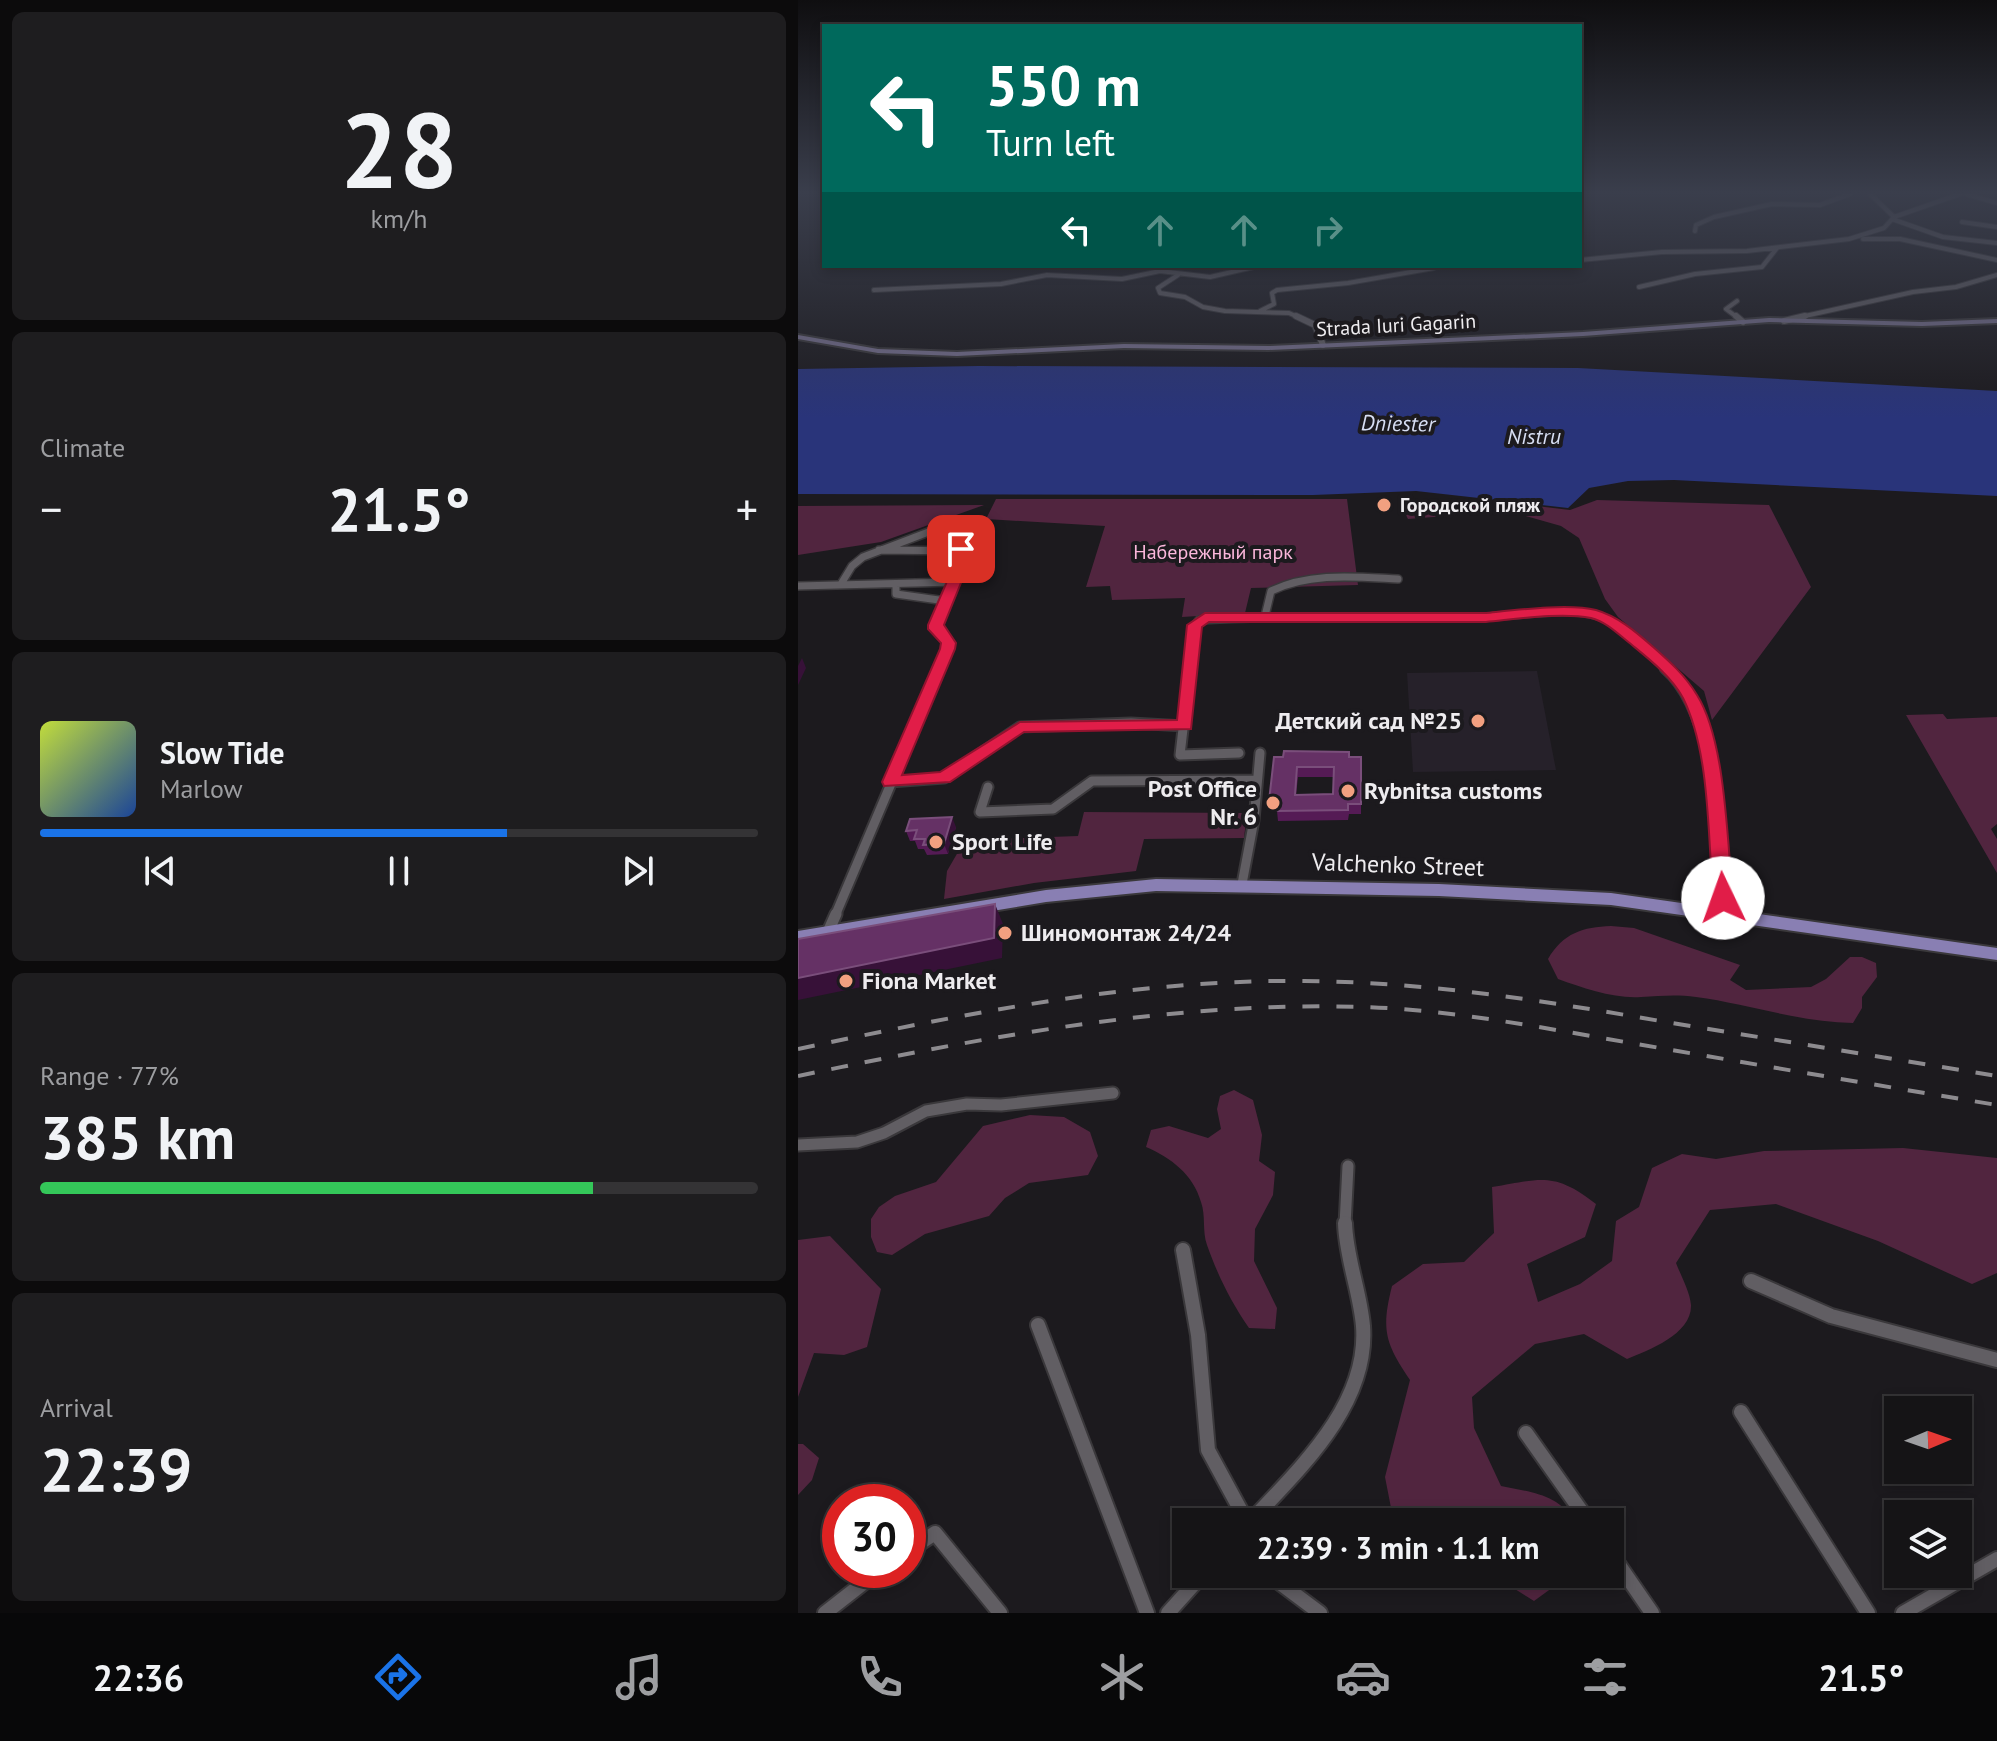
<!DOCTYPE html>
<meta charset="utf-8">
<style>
:root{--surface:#151416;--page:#1e1d1f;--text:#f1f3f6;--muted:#9d9ea1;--line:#343335;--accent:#1a73e8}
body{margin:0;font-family:"PT Sans",sans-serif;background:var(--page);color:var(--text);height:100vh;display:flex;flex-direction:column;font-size:30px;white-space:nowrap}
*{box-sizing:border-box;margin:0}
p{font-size:26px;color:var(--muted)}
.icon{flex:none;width:44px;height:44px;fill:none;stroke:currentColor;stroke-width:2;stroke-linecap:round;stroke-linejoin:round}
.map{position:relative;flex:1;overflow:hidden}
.details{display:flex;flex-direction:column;gap:12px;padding:12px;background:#0c0b0c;width:798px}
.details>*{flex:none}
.top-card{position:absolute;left:24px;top:24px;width:760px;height:244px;border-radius:0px;box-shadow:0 4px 12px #0003,0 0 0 2px var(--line);background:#00695c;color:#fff;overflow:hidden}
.needle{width:52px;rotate:88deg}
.tools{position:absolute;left:1086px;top:1396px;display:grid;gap:16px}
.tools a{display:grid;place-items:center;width:88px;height:88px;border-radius:0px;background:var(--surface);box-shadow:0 4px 12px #0003,0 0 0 2px var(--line);font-size:40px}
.speed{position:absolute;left:24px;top:1484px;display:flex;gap:16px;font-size:40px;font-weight:700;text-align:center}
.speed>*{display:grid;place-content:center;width:104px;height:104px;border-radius:50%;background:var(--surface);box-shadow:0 4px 12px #0003,0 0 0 2px var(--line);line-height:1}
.speed .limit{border:12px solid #d22;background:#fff;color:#111}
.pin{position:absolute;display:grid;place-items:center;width:68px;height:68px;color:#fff;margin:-34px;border-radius:16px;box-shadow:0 4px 12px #0006}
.me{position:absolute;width:88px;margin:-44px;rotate:357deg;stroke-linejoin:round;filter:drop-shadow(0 0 6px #0008)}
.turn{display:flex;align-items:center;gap:28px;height:168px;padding:0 32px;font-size:36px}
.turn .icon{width:104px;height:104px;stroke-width:2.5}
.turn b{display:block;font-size:56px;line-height:68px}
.lanes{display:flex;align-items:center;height:76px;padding:0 32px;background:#0003;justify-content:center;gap:40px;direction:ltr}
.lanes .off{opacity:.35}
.big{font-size:60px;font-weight:600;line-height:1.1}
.details .widget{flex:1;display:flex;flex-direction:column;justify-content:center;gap:12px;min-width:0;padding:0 28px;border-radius:12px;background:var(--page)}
.details .dial{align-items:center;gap:0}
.dial b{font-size:104px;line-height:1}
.song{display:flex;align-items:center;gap:24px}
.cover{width:96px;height:96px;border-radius:12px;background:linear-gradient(135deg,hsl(70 70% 55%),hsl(220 70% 35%))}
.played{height:8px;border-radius:4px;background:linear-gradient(90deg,var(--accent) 65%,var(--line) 65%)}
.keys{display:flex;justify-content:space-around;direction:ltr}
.heat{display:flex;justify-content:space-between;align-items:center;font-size:44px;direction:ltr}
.charge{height:12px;border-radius:6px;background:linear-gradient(90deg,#34c759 77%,var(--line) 0)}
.trip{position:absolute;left:374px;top:1508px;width:452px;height:80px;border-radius:0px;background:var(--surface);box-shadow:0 4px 12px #0003,0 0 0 2px var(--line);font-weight:600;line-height:80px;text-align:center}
.dock{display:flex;height:128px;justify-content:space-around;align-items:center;background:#080809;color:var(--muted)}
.dock .icon{width:56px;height:56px}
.dock .current{color:var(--accent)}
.dock b{font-size:36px;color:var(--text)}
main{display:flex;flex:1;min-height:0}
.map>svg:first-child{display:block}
</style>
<main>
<section class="details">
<div class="widget dial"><b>28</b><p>km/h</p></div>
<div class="widget"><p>Climate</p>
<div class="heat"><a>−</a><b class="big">21.5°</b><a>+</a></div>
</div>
<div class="widget">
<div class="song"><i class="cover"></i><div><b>Slow Tide</b><p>Marlow</p></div></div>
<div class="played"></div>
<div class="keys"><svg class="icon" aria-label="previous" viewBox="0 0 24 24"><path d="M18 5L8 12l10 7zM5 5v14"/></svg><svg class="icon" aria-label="pause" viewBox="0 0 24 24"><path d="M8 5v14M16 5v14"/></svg><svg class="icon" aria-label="next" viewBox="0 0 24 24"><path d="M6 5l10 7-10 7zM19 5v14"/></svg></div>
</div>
<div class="widget"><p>Range · 77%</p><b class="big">385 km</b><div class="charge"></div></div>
<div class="widget"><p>Arrival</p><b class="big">22:39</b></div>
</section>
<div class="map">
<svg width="1199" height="1613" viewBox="0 0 1199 1613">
<rect width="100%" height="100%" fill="#1c1a1e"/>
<!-- built -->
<path fill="#26212a" d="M739 671 758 770 615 772 609 673Z"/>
<!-- green -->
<path fill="#51253f" d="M198 499H549L560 585 453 588 447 613 384 617 387 598 314 600 312 586 288 587 307 526 188 519Z
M678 499 772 510 799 500 971 505 1013 587 914 720 906 691 820 617 807 599 781 538 763 526 724 515 698 512 610 519 605 509 647 500Z
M186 505 83 542 0 555V506Z
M1145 714 1149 719 1199 717V824L1193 829 1199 839V873L1108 715Z
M286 812 449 813 446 838 346 839 338 871 236 883 146 899 149 871 167 840 280 836Z
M813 926 836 928 942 965 932 980 948 990 1013 987 1028 979 1052 957H1064L1078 963 1079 977 1064 997V1008L1055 1023C1000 1022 951 1004 898 997 877 994 863 996 843 997 817 999 785 988 760 979L750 959C765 933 785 927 813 926Z
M436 1090 455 1100 464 1135 461 1161 477 1172 475 1195 457 1229 456 1261 479 1308 477 1329 451 1328C433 1302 420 1276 409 1245 404 1231 408 1216 403 1202 395 1174 373 1158 348 1147L353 1130 371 1126 410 1138 423 1129 419 1109 422 1096Z
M232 1115 266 1117 292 1132 300 1156 290 1175 231 1183 207 1198 191 1216 127 1234 94 1255 79 1252 73 1237V1219L81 1207 97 1196 138 1182 185 1126Z
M1105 1148 1199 1158V1273L1174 1284 1080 1241 978 1204 912 1210 878 1263C883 1276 892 1292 893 1305 894 1334 851 1350 829 1359L786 1334 737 1344 674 1397 676 1428 703 1486C731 1492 762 1494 776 1522H600L595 1518 587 1477 612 1380C587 1343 583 1330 594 1286L625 1264 666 1262 696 1233 694 1187C743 1179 756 1171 798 1204L787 1237 729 1264 740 1302 782 1284 814 1261 818 1221 841 1207 854 1168 884 1154 918 1159 966 1151Z
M32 1236 83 1289 69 1347 46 1355 16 1353 0 1397V1240Z
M0 1444H5L21 1458 14 1480 0 1495Z
M693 1574H763L758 1585 736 1601Z"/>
<!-- water -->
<path fill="#29347a" d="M181 366 780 368 1199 391V496L876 480 830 481 791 488 770 508 618 491 515 495 0 494V369Z"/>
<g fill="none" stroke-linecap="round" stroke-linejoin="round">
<!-- minor-far5 casing -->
<g stroke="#3a383b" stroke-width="6">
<path id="minor-far5" d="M1072 194 1096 217
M1168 194 1199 203
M1094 219 1145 237 1199 243
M1164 222 1199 227
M897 231 898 225 916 217 974 204 1022 205 1052 194
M1065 239H1102L1199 260
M782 260 864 252 949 251 1051 239 1086 228 1096 217 1162 194
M598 266H650
M380 275 360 288 362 293 387 297 405 307 427 311 491 313 502 318
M841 287 897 274 964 267 979 248
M76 290 203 284 249 275 324 279 362 271 412 277 460 266
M939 301 928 309 940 318
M462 311 476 304 474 293 479 290 550 283 636 268
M998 318 1115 292 1158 287 1199 275"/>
</g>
<!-- minor-far4 casing -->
<g stroke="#3a383b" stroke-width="8">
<path id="minor-far4" d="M498 316 517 325 525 345
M938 316 945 322
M986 321 1007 316"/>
</g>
<!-- minor-far3 casing -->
<g stroke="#3a383b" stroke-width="10">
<path id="minor-far3" d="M81 550 169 551 138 625 150 643 141 670
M43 584 54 566 65 557 162 520
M98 585V594L148 601
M0 586 156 582
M467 616 473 591C512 572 558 577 600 579
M392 670 397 625 401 620C497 614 592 619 688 617 716 616 772 607 797 615 825 623 848 651 869 670"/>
</g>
<!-- minor-far2 casing -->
<g stroke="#3a383b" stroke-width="13">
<path id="minor-far2" d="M392 668 382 755 441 753
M867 668C922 715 920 845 928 916
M92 782 146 778 222 727 333 723 387 726
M190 787 182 812 255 809 294 781 459 780
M444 884 456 820 462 753
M37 916 142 668"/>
</g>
<!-- minor-far1 casing -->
<g stroke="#3a383b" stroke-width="15">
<path id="minor-far1" d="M30 932 38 914
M0 1145 59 1142 86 1133 128 1111 169 1104 203 1105 315 1093
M547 1225 550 1166"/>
</g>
<!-- minor casing -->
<g stroke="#3a383b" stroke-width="18">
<path id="minor" d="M385 1250 400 1335 410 1450 449 1522
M953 1281 1033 1316 1199 1360
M240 1325 349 1613
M943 1412 1070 1613
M728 1433 791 1522
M452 1522C501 1469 571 1405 565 1326 562 1291 548 1258 547 1223
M110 1551 137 1533 202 1613
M812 1552 854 1613
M470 1574 522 1613
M27 1613 82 1570
M370 1613 405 1574
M1105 1613 1199 1559"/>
</g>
<!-- secondary casing -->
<g stroke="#3a383b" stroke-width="4">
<path id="secondary" d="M971 318 1124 322 1199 319V323L1124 326 971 322 785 336 471 350 326 348 159 356 80 353 0 339V335L80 349 159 352 326 344 471 346 785 332Z"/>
</g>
<!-- primary casing -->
<g stroke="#3a383b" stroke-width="4">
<path id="primary" d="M358 879 641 884 813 893 1199 948V960L813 905 641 896 358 891 248 902 0 943V931L248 890Z"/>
</g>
<!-- minor-far5 -->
<use href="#minor-far5" stroke="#615e63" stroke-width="4"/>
<!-- minor-far4 -->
<use href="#minor-far4" stroke="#615e63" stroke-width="6"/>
<!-- minor-far3 -->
<use href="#minor-far3" stroke="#615e63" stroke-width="7"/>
<!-- minor-far2 -->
<use href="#minor-far2" stroke="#615e63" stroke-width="9"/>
<!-- minor-far1 -->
<use href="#minor-far1" stroke="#615e63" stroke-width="11"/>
<!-- minor -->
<use href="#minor" stroke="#615e63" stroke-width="14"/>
<!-- secondary -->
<use href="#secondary" fill="#756e8b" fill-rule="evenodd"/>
<!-- primary -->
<use href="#primary" fill="#897fb3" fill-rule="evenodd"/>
<!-- rail -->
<path stroke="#8d8b8f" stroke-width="4" stroke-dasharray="17 17" stroke-linecap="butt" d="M0 1049C167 1014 334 979 506 981 630 982 747 1001 868 1022 979 1040 1089 1058 1199 1076
M0 1076C187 1037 375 1001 567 1007 656 1010 745 1028 833 1043 955 1064 1077 1085 1199 1105"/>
</g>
<!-- wall -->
<path fill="#551b55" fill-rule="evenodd" d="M476 757H563V814H551L550 820 480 821 479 811H473L471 801ZM500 777H536L535 794 498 795Z
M158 827 150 854 129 855 126 849H120L117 841H112L108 831Z"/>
<!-- shaded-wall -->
<path fill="#371138" d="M4 658 8 668 0 685V666Z
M154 817 158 827 150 854 146 844Z
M197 904 205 924 204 958 0 1000V978Z"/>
<!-- building -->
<path fill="#653165" stroke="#7a4e7b" stroke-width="2" fill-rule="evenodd" d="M486 751 551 752V757H563V804H550V810L479 811 480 801H471L476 757H485ZM499 767H536L535 794 497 795Z
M154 817 146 844 125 845 127 839H116L119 830 108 831 112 819Z
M197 904 196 938 0 978V939Z"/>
<!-- sky -->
<linearGradient id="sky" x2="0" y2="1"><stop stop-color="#0f0e10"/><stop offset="0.46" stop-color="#3a3e4c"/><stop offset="1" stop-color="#3a3e4c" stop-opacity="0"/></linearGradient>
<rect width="1199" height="419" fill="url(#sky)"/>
<!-- route -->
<path fill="#e11d48" stroke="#92132f" stroke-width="2" d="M163 545 175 553 146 625 158 643 157 649 104 775 142 772 222 722 379 720 389 625 407 613H688C717 610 771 603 798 610 819 616 837 631 854 646 871 661 887 675 899 695 928 741 929 842 935 898L932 903H918L915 898C910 837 912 752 885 698 874 677 851 659 834 645 821 635 809 622 793 618 763 612 719 619 688 622H411L404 627 393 729 226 732 152 782 86 786 84 782 142 649 143 643 130 629V625L161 554 156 549Z"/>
<!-- markers -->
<g fill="#f2a080" stroke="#1c1a1e" stroke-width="3">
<circle cx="586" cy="505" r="8"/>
<circle cx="680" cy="721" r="8"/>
<circle cx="550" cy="791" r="8"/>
<circle cx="475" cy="803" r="8"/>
<circle cx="138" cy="842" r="8"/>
<circle cx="207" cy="933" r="8"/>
<circle cx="48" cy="981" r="8"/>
</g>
<g text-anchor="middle" stroke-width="8" stroke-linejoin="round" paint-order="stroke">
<!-- far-street labels -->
<g font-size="20" fill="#eeecef" stroke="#1c1a1e">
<text transform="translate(598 325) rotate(-3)" y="7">Strada Iuri Gagarin</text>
</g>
<!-- far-poi labels -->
<g font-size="20" font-weight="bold" fill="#eeecef" stroke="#1c1a1e" text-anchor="start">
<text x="602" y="512">Городской пляж</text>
</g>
<!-- far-park labels -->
<g font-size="20" fill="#fbb7db" stroke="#1c1a1e">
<text x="415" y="559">Набережный парк</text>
</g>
<!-- far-water labels -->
<g font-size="22" font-style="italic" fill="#d7def3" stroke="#1c1a1e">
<text transform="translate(600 423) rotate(1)" y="8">Dniester</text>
<text x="736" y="444">Nistru</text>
</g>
<!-- poi labels -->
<g font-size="24" font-weight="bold" fill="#eeecef" stroke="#1c1a1e" text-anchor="start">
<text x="664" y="729" text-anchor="end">Детский сад №25</text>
<text x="459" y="797" text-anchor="end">Post Office<tspan x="459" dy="28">Nr. 6</tspan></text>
<text x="566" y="799">Rybnitsa customs</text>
<text x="154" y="850">Sport Life</text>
<text x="223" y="941">Шиномонтаж 24/24</text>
<text x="64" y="989">Fiona Market</text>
</g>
<!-- street labels -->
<g font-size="24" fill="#eeecef" stroke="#1c1a1e">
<text transform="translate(600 865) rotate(2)" y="8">Valchenko Street</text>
</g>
</g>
</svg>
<div class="tools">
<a><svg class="needle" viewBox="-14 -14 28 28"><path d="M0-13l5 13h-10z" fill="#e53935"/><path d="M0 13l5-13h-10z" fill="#9d9ea1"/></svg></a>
<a><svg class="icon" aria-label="layers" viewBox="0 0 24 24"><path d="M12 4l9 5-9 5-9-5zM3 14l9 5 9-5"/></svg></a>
</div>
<div class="speed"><div class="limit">30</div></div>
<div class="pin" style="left:163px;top:549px;background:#d93025"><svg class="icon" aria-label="arrive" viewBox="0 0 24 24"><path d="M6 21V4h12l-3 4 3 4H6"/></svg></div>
<svg class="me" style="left:925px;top:898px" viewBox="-20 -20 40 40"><circle r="19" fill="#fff"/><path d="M0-13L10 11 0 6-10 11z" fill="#e11d48"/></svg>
<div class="trip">22:39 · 3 min · 1.1 km</div>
<div class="top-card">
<div class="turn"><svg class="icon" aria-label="left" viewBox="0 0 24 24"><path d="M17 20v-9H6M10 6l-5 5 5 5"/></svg><div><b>550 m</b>Turn left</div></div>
<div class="lanes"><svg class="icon" aria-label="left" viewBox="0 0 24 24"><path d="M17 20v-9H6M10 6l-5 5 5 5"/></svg><svg class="icon off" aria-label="ahead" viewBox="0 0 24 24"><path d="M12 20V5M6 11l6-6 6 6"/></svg><svg class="icon off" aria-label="ahead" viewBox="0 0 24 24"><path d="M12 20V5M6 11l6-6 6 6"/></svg><svg class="icon off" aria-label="right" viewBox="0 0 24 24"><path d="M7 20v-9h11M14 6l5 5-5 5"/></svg></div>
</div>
</div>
</main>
<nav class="dock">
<b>22:36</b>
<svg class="icon current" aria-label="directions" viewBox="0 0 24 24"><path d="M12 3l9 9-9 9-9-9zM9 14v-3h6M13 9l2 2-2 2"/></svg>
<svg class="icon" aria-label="music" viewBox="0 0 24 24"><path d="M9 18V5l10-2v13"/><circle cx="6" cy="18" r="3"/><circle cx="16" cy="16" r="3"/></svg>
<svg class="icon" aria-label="phone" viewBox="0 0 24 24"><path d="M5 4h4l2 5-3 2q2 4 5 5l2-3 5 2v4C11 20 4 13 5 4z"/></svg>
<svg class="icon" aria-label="climate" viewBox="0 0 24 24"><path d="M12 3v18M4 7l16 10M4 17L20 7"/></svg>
<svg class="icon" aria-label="car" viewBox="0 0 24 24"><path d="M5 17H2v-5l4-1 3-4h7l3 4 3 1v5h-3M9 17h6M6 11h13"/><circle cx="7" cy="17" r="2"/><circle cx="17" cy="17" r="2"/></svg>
<svg class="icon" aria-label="filters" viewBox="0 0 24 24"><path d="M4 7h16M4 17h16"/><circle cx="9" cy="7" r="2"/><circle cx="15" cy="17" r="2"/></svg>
<b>21.5°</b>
</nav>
